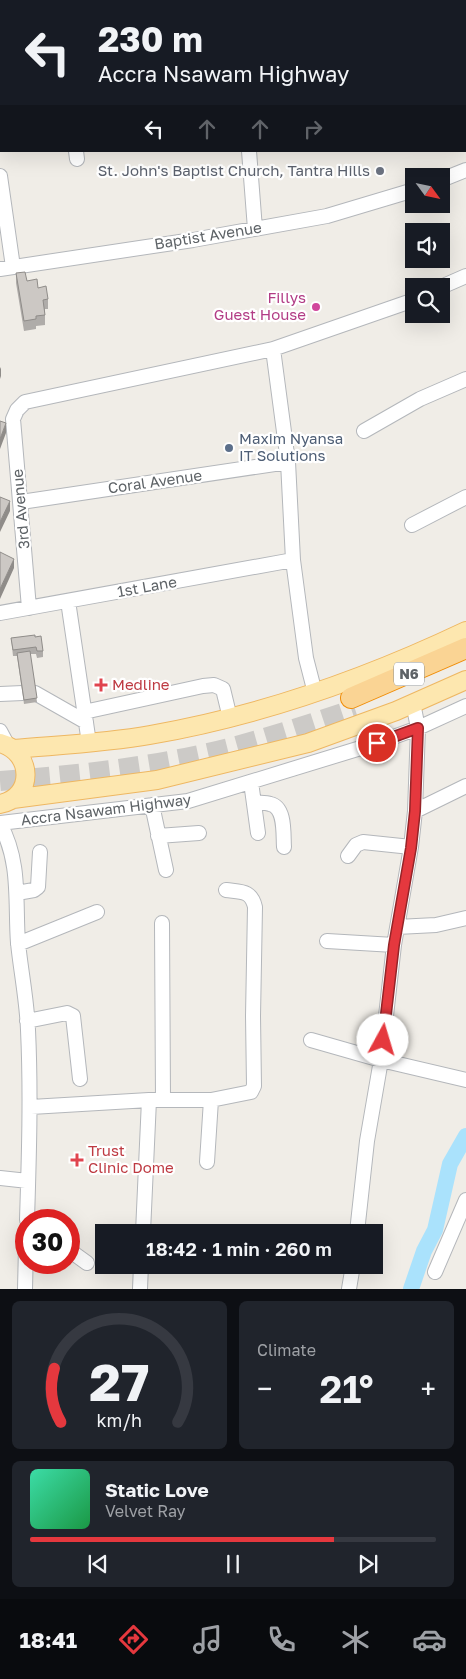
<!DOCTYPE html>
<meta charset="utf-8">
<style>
:root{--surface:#171b24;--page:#20242c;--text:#f1f3f6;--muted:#9ea1a6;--line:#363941;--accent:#e5383e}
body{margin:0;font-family:"Golos Text",sans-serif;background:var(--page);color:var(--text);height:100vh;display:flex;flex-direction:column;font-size:19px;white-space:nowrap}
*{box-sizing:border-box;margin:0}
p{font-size:16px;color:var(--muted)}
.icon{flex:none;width:28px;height:28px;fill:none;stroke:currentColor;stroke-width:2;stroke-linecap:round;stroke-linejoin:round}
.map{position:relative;height:1289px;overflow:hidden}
.side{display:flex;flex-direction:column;gap:12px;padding:12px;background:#0d0f14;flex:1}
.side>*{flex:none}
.guide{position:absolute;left:0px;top:0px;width:466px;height:152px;box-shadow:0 5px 20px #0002;background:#171b24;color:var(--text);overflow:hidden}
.needle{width:32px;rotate:123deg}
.fabs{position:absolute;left:405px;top:168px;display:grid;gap:10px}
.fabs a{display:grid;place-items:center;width:45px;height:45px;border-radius:0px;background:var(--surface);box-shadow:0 5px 20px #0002;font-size:25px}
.speed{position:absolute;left:15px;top:1209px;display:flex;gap:10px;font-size:25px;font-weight:700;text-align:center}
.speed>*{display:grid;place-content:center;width:65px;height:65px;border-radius:50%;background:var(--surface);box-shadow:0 5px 20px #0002;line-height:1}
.speed .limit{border:8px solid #d22;background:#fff;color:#111}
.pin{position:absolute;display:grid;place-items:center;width:42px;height:42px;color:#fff;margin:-21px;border:2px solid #fff;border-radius:50%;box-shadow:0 1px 5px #0007}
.me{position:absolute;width:55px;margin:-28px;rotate:6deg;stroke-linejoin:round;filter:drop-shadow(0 0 4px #0008)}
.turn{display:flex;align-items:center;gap:18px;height:105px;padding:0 15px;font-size:22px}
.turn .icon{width:65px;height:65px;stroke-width:2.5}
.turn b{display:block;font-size:35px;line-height:42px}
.lanes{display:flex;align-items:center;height:48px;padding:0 15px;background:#0003;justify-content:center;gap:25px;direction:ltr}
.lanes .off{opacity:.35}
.big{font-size:38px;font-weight:600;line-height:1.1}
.side .widget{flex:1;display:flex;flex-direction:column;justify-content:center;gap:8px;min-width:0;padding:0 18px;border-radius:8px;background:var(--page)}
.side .dial{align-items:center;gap:0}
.dial svg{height:130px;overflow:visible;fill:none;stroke:var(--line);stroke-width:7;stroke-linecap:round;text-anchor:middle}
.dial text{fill:var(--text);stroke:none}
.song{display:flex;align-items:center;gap:15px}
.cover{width:60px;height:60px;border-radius:8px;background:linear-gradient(135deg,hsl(160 70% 55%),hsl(140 70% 35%))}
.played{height:5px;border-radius:2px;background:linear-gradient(90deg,var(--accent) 75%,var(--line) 75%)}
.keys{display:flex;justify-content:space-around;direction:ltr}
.heat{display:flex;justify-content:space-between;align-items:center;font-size:28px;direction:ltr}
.side .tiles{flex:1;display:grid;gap:12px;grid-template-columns:1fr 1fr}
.widget:last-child{grid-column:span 2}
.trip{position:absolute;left:95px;top:1224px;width:288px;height:50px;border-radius:0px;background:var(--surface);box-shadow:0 5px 20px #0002;font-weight:600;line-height:50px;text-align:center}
.tab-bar{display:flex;height:80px;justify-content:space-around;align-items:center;background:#090b0e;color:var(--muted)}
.tab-bar .icon{width:35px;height:35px}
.tab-bar .selected{color:var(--accent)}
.tab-bar b{font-size:22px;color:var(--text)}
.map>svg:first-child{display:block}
</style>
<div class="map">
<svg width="466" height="1289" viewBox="0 0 466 1289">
<rect width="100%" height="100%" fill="#f0ede7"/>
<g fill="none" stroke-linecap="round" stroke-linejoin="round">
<!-- river -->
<path stroke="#aae2fc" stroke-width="16" d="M411 1289 424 1251 435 1230 450 1164 466 1136"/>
<!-- highway-tunnel -->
<path stroke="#cccac7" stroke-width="20" stroke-dasharray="20 10" stroke-linecap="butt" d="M0 781C77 775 154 767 229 748 271 737 313 723 355 709"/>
<!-- minor casing -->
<g stroke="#b4b7bb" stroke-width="16">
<path id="minor" d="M234 0V1
M413 0 414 1
M356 1 359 0
M465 65 466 64
M465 108 466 110
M0 128 1 127
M76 151 77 159
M249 151 255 229
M0 176 13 267
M441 180 466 170
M0 269 193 240 327 216 414 190
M441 287 466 276
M273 349 288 462 293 560 306 658 315 693
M364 431 420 399 466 379
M21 502 288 462
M412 525 466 497
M68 601 89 743
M29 608 13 419 17 410 25 402 273 349 414 300
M0 613 293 560
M35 693 86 722
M0 694 23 693
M84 712 203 686 214 685 223 689 230 718
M0 731 8 746
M251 782 258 833
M254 803C259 803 265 802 270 804 286 807 283 835 284 847
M152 805 166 870
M415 811 466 786
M0 823 188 801 377 743 418 728 466 706
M0 824C21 862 15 902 18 943 21 972 27 1001 28 1030 31 1093 29 1156 27 1220
M158 836 199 833
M348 856 356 845 363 842 411 847
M17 893 34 890 38 887 40 852
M162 923 163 1100
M397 927 436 925 466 918
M327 941 394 945
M18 944 97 912
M27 1021 67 1013 73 1016 80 1079
M311 1040 381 1060 466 1080
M31 1107 149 1100H211L251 1092 254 1086 253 1016 255 907C251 890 241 892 226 890
M207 1162 211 1100
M0 1178 28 1181
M143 1232 149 1100
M357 1232 367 1141 381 1060 394 945 411 847 415 811 418 728 413 703
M69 1250 87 1263
M435 1272 466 1200
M25 1289 26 1247
M140 1289 141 1265
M349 1289 353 1265"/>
</g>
<!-- major casing -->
<g stroke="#eeb762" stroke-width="20">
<path id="major" d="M0 743C33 752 35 797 0 804
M14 749C59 745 105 743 150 735 260 716 365 679 466 631
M13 799 157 780 308 743 396 711 466 680"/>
</g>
<!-- highway casing -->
<g stroke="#f08d07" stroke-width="22">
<path id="highway" d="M351 698 466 648"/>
</g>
<!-- minor -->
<use href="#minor" stroke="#fff" stroke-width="14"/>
<!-- major -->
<use href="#major" stroke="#fde7af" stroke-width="18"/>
<!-- highway -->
<use href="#highway" stroke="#fad494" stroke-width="20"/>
</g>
<!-- wall -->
<path fill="#afaca9" d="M16 273 48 299V309H45V325L36 326V329L24 331 16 283Z
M35 637 43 651V657L37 658 36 654H30L37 702 24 704 17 656H13L11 638Z"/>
<!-- shaded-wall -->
<path fill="#8f8c89" d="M1 367V376L0 379V369Z
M6 423V433L0 449V439Z
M10 501V511L0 532V522Z
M14 559V568L0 599V589Z"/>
<!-- building -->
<path fill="#ccc8c4" stroke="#8f8c89" d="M25 272 27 281 37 279 38 288 46 286 48 299 43 300 45 315 36 316V319L24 321 16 273Z
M0 421 6 423 0 439Z
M0 497 10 501 0 522Z
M0 552 14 559 0 589Z
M35 635V637L41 636 43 651H37L36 647 13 650 11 638Z
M30 651 37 698 24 700 17 653Z"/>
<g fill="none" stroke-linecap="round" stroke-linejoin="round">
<!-- route casing -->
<g stroke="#952428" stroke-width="12">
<path id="route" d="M377 743 418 728 415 811 411 848 394 945 383 1040"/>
</g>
<!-- route -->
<use href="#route" stroke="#e5383e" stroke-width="9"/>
</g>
<!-- markers -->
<circle fill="#6b7280" stroke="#fff" stroke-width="2" cx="380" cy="171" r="5"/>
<circle fill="#d1479c" stroke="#fff" stroke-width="2" cx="316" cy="307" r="5"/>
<circle fill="#5c6f8a" stroke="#fff" stroke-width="2" cx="229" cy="448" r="5"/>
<g fill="#e0444e" stroke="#fff" stroke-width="2">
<path d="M98.5 677.5h5v5h5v5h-5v5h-5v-5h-5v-5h5z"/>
<path d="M74.5 1152.5h5v5h5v5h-5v5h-5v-5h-5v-5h5z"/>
</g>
<g text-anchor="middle" stroke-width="4.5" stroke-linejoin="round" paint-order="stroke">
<!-- shield labels -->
<rect fill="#fff" stroke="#8e9295" stroke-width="1" x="394" y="662.5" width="30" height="23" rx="4"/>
<g font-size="14" font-weight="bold" fill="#5e6367">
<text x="409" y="679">N6</text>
</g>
<!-- worship labels -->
<g font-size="15" fill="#5b616d" stroke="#fff" text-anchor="end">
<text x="370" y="176">St. John's Baptist Church, Tantra Hills</text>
</g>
<!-- street labels -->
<g font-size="15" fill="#5e6367" stroke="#fff">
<text transform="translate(208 236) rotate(-9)" y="5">Baptist Avenue</text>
<text transform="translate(155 482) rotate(-8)" y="5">Coral Avenue</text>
<text transform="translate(21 509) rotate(-95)" y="5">3rd Avenue</text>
<text transform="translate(147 587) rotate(-10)" y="5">1st Lane</text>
<text transform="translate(106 810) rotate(-7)" y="5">Accra Nsawam Highway</text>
</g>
<!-- hotel labels -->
<g font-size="15" fill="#b23c85" stroke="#fff" text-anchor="end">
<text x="306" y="303">Fillys<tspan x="306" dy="17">Guest House</tspan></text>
</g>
<!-- service labels -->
<g font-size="15" fill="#4e5e75" stroke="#fff" text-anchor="start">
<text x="239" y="444">Maxim Nyansa<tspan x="239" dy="17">IT Solutions</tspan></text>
</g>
<!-- health labels -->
<g font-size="15" fill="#be3a42" stroke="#fff" text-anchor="start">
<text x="112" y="690">Medline</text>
<text x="88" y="1156">Trust<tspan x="88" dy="17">Clinic Dome</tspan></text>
</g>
</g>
</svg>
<div class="fabs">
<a><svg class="needle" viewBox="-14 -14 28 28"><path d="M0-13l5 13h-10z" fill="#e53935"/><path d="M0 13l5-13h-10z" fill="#9ea1a6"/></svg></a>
<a><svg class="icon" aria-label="sound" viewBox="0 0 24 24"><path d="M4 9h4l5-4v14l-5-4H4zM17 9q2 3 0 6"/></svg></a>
<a><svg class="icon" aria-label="search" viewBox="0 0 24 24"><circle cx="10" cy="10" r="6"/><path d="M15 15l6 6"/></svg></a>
</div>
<div class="speed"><div class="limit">30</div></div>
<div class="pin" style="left:377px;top:743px;background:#d93025"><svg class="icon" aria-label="arrive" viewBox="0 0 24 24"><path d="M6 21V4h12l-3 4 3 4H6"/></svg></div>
<svg class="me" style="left:383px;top:1040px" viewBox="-20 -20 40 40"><circle r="19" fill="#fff"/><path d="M0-13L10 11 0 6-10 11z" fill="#e5383e"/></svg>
<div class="trip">18:42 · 1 min · 260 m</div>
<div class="guide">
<div class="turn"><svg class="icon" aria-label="left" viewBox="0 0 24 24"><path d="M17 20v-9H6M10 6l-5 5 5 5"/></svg><div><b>230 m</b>Accra Nsawam Highway</div></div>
<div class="lanes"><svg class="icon" aria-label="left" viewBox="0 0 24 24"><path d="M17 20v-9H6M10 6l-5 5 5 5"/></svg><svg class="icon off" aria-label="ahead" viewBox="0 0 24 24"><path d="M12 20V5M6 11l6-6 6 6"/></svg><svg class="icon off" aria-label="ahead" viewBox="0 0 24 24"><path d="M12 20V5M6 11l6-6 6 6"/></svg><svg class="icon off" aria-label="right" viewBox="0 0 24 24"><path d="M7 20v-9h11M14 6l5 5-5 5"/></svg></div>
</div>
</div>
<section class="side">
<div class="tiles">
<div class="widget dial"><svg viewBox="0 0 100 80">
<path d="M14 69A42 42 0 1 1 86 69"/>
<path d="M14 69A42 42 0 0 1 10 36" stroke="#e5383e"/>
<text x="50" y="56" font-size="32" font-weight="700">27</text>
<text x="50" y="72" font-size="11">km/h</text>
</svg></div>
<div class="widget"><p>Climate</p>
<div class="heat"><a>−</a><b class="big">21°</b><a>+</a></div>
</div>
<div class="widget">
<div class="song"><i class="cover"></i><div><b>Static Love</b><p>Velvet Ray</p></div></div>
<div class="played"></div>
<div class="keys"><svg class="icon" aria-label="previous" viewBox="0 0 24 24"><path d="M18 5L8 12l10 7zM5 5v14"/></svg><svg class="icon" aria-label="pause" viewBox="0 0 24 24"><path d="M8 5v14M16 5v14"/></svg><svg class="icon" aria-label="next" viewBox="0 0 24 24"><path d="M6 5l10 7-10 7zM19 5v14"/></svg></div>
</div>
</div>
</section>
<nav class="tab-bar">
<b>18:41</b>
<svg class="icon selected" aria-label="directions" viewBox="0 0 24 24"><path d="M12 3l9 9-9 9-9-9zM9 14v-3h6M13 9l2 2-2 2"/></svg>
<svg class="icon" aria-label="music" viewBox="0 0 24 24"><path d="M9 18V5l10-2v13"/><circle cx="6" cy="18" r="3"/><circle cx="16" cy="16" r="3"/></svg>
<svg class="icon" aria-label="phone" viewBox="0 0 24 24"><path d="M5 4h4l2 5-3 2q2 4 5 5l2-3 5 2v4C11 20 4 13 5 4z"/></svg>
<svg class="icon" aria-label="climate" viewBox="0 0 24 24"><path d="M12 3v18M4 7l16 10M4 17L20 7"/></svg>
<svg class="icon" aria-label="car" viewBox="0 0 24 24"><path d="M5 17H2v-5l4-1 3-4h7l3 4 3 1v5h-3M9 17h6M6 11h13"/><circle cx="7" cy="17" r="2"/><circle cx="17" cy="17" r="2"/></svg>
</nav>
